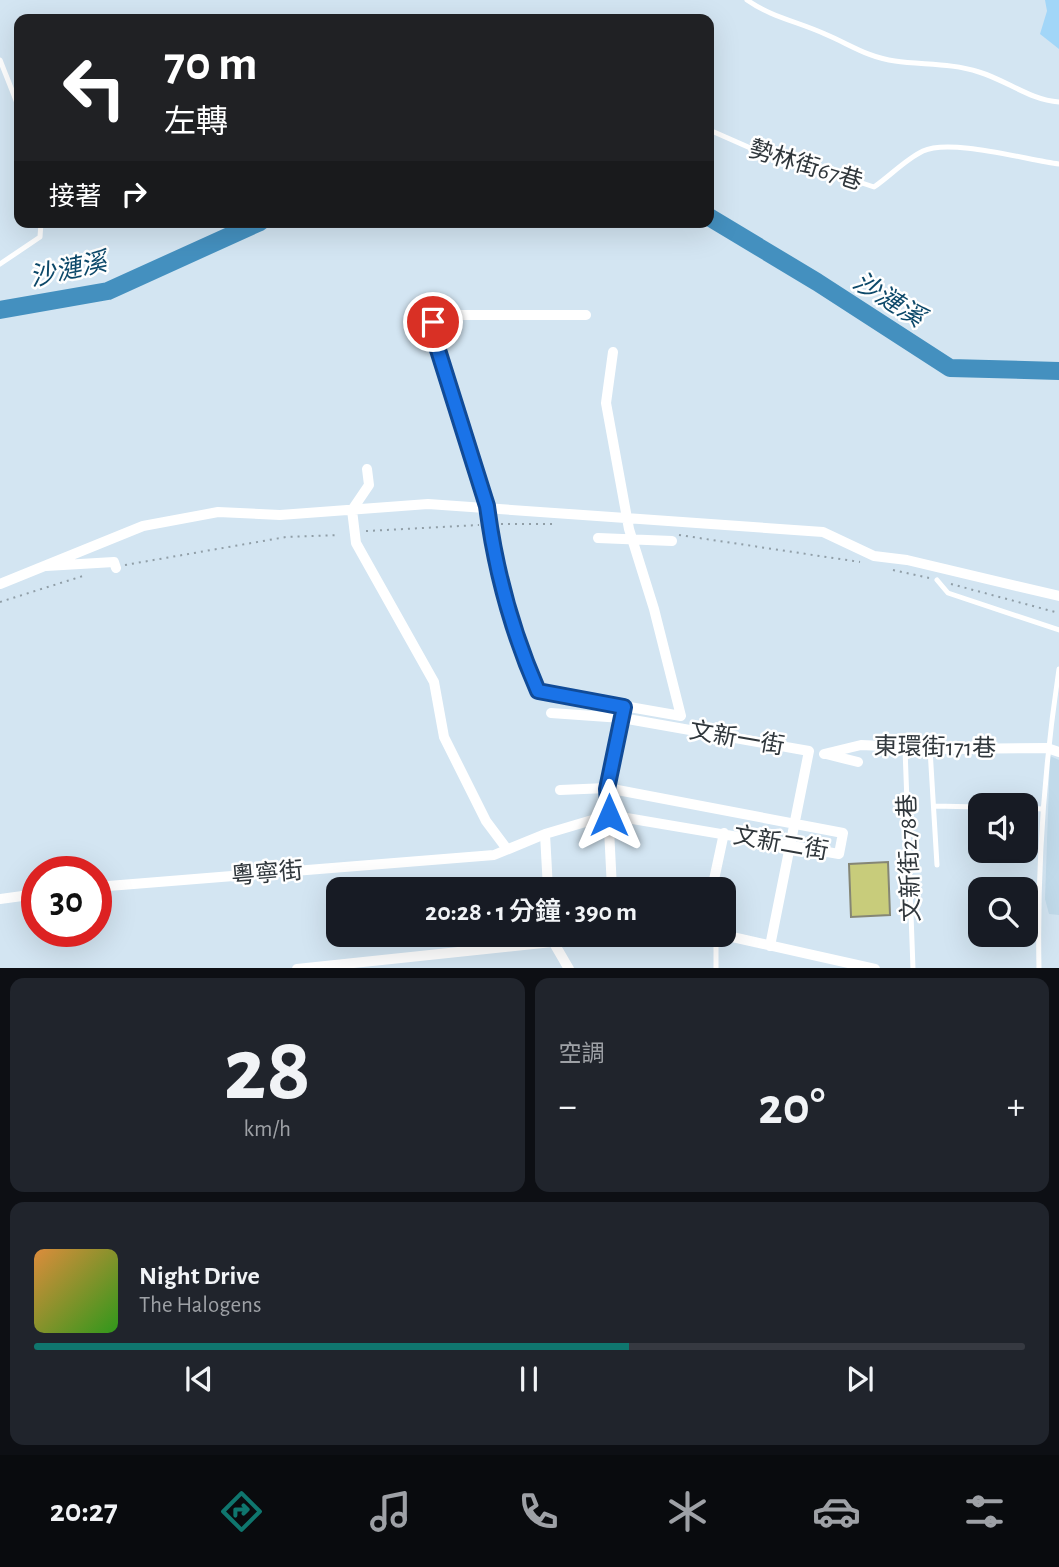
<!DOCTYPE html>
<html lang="zh-TW">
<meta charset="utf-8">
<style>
:root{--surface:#171b24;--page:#20242c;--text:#f1f3f6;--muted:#9ea1a6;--line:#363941;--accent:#0f766e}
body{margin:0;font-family:"Alegreya Sans","Noto Sans TC",sans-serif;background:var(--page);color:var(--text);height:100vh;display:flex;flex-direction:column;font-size:26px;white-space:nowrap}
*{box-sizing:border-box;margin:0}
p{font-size:23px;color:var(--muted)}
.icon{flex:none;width:38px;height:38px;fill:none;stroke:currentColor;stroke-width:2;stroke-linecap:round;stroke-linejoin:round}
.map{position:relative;height:968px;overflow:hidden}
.sheet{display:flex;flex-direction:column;gap:10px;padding:10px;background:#0d0f14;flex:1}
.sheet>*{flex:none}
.hud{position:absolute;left:14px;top:14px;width:700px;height:214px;border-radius:14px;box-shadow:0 7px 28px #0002;background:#202124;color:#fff;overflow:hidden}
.tools{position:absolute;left:968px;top:793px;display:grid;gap:14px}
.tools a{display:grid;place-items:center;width:70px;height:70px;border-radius:14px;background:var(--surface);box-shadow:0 7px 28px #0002;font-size:35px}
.speed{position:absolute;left:21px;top:856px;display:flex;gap:14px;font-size:35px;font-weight:700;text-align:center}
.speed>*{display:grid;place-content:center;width:91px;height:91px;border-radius:50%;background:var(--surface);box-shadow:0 7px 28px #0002;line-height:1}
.speed .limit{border:10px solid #d22;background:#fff;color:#111}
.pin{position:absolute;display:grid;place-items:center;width:60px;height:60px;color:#fff;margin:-30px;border:4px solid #fff;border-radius:50%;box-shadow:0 2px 7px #0007}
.me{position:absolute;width:77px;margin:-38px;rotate:0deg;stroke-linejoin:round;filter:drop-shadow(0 0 5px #0008)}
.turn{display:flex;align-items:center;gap:24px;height:147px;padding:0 35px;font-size:32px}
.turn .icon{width:91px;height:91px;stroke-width:2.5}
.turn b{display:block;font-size:49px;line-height:60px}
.then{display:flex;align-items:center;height:66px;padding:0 35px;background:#0003;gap:14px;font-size:26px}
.big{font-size:52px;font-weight:600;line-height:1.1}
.sheet .tile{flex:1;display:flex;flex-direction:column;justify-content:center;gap:10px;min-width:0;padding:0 24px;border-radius:14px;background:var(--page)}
.sheet .dial{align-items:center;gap:0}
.dial b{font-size:91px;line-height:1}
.song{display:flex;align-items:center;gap:21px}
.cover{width:84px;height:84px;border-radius:10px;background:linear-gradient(135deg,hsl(30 70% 55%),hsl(110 70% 35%))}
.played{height:7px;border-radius:4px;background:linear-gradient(90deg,var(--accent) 60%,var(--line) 60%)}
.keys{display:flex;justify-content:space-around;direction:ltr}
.heat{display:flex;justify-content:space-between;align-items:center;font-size:38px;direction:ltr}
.sheet .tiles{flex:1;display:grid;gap:10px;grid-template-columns:1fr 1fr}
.tile:last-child{grid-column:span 2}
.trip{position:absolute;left:326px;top:877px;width:410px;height:70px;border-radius:14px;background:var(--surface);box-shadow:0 7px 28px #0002;font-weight:600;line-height:70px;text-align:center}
.tab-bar{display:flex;height:112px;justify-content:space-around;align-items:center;background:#090b0e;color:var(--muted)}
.tab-bar .icon{width:49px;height:49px}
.tab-bar .active{color:var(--accent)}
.tab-bar b{font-size:32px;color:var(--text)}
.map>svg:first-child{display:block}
</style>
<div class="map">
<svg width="1059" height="969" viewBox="0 0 1059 969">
<rect width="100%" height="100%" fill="#d3e5f2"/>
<!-- built -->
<path fill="#c1daea" d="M1050 756 1059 760V915L1049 914 1045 899Z"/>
<!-- green -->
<path fill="#a2d6f8" d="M1045 0H1059V49L1040 34 1047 11Z"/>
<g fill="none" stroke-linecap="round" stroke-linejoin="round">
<!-- river -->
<path stroke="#4490bf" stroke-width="18" d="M709 217 817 282 950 368 1059 371
M0 310 108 291 260 222"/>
</g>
<!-- building -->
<path fill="#c8cc7b" stroke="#858675" stroke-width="2" d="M888 862 890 915 851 917 849 864Z"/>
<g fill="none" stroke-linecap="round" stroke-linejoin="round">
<!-- path -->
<path stroke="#909ea7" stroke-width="2" stroke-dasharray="2 5" stroke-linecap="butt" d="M501 524H555
M366 531 479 525
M679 535 860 562
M125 565 286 537 338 535
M893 570 929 578
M951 584 1059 613
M0 602 86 575"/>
<!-- lane -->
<path stroke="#fff" stroke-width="5" d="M747 0C771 17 799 22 825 34 849 44 869 58 895 61 923 65 951 63 979 72 1006 80 1030 100 1059 102
M0 60 19 108
M709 134 714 132 782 162 838 175 874 187C890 176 906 159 923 151 950 138 1027 160 1059 164
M0 264 40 237 41 222
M937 580 948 593 1059 630
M905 748 913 969
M930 749 937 865
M934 806 980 807
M1026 808 1042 809
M716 968V934
M1039 969C1037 868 1044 769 1059 669"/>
<!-- street -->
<path stroke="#fff" stroke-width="10" d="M586 315H461L433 322V334L487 506C495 569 513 634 538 691L681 716 654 609 629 529 606 403 613 352
M367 469 369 485 352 510 356 543 434 682 444 737 486 821 507 849
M598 538 672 541
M46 566 114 562 116 568
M0 584 143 526 218 512 280 515 428 504 823 532 874 556 907 560 1059 596
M551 713 622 718 809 751 770 946
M824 754 861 745 949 749 1047 748 1059 752
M826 754 858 762
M545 834 609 815 839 854 843 833 607 788 560 790
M96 887 494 855 545 834 548 889
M612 889 607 788 623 713
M712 889 724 833
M0 899 37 894
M719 934 875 969
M551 938 569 969
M297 969 627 934"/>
</g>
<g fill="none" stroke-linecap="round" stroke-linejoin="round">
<!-- route casing -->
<g stroke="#114b97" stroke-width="18">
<path id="route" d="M433 322V334L487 506C495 568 513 634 538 691L624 707 607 789 609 815"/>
</g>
<!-- route -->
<use href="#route" stroke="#1a73e8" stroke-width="12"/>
</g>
<g text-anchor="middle" stroke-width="5" stroke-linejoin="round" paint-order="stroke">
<!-- street labels -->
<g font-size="24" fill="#30373c" stroke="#fff">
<text transform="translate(806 165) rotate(17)" y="8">勢林街67巷</text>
<text transform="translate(737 738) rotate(10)" y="8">文新一街</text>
<text transform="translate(935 747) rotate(1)" y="8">東環街171巷</text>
<text transform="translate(781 843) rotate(10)" y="8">文新二街</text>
<text transform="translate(909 858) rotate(-92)" y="8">文新街278巷</text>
<text transform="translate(267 873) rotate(-5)" y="8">粵寧街</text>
</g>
<!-- water labels -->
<g font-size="26" font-style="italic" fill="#0d496a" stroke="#fff">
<text transform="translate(68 269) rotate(-12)" y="9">沙漣溪</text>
<text transform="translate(889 299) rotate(32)" y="9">沙漣溪</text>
</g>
</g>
</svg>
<div class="tools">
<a><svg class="icon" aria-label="sound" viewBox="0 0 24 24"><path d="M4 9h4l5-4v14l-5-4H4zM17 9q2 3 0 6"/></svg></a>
<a><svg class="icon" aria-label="search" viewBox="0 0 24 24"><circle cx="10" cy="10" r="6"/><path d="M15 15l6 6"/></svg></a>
</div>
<div class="speed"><div class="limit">30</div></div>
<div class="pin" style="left:433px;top:322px;background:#d93025"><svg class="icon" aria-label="arrive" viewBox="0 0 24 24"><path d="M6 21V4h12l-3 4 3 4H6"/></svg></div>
<svg class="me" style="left:609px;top:815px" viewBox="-20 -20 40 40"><path d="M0-17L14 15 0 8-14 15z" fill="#1a73e8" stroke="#fff" stroke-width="4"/></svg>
<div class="trip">20:28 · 1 分鐘 · 390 m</div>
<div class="hud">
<div class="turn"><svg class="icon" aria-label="left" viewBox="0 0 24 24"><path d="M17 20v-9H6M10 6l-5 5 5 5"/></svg><div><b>70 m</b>左轉</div></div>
<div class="then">接著<svg class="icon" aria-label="right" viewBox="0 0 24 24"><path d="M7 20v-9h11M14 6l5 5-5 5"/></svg></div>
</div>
</div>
<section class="sheet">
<div class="tiles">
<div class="tile dial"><b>28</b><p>km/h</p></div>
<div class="tile"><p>空調</p>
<div class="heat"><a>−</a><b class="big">20°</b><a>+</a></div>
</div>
<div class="tile">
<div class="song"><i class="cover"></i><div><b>Night Drive</b><p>The Halogens</p></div></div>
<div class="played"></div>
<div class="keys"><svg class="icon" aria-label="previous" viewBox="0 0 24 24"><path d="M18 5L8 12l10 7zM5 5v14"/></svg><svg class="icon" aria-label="pause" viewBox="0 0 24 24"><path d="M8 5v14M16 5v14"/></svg><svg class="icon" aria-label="next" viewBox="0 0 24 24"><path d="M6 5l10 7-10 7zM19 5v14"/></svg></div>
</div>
</div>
</section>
<nav class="tab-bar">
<b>20:27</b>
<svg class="icon active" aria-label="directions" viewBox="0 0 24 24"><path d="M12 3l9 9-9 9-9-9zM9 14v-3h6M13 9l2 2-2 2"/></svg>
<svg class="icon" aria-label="music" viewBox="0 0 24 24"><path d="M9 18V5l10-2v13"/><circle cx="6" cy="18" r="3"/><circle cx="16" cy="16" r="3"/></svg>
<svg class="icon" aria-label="phone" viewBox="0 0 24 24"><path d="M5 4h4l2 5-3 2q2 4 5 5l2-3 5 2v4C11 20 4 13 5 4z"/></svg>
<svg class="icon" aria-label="climate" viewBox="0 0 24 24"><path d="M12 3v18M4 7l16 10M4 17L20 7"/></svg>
<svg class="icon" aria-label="car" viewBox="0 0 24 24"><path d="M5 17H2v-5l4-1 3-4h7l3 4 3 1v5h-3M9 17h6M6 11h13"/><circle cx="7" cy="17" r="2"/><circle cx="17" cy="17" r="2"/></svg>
<svg class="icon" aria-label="filters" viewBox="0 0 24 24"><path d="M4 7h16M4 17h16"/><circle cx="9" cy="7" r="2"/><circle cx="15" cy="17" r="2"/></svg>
</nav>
